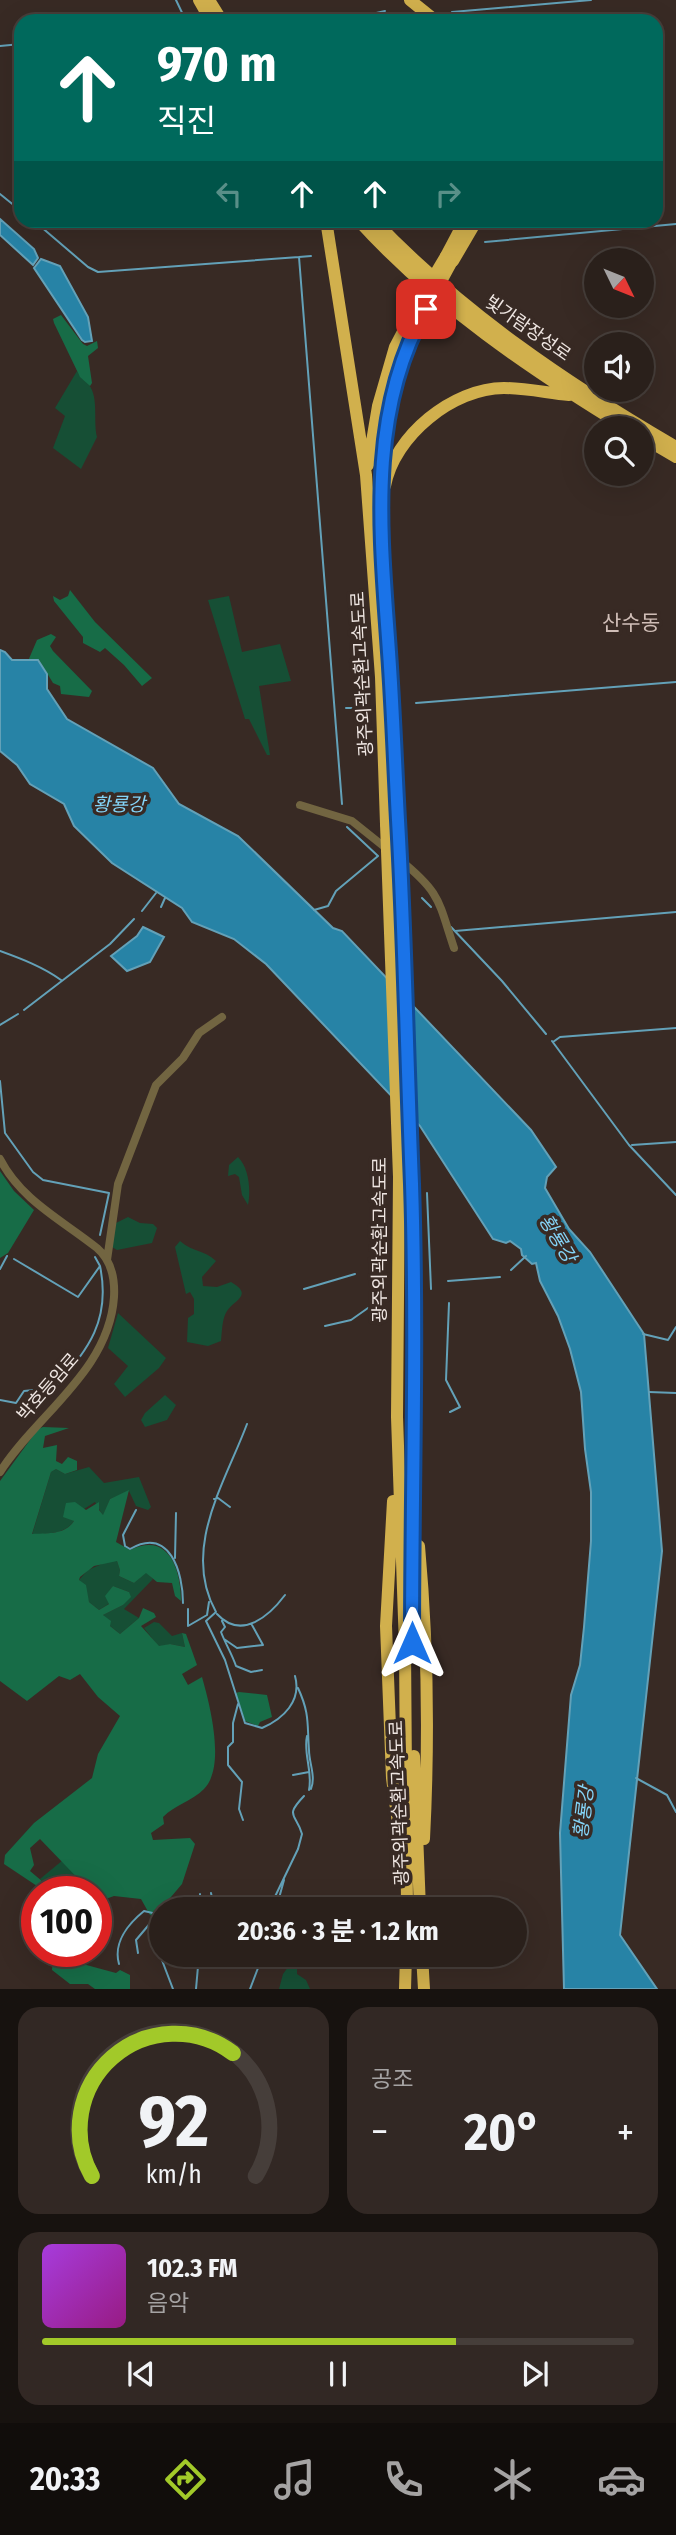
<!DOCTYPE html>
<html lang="ko">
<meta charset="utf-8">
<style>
:root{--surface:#2a201b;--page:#322824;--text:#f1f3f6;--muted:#a5a3a3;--line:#463e3a;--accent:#a2c929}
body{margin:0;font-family:"Fira Sans Condensed","Noto Sans KR",sans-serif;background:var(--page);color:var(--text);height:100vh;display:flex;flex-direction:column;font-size:26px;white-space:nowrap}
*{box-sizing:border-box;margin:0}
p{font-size:23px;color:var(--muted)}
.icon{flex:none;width:38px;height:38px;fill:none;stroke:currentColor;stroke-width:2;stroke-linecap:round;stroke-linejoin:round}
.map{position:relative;height:1989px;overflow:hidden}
.panel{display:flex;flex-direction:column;gap:18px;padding:18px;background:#17120f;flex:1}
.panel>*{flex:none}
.top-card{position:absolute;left:14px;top:14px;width:649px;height:214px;border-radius:21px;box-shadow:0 7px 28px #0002,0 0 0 2px var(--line);background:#00695c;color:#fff;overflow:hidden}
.needle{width:46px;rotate:133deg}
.buttons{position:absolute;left:584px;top:248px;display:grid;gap:14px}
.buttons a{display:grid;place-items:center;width:70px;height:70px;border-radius:50%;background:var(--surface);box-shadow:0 7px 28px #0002,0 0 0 2px var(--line);font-size:35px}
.speed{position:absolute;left:21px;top:1876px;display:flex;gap:14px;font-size:35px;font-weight:700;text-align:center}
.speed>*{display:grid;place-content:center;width:91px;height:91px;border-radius:50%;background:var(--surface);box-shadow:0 7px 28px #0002,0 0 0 2px var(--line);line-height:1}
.speed .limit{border:10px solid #d22;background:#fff;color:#111}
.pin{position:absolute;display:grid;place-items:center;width:60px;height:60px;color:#fff;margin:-30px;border-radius:14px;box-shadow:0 4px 10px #0006}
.me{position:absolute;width:77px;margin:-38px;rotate:0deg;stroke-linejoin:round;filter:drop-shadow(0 0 5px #0008)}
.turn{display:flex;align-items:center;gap:24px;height:147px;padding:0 28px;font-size:32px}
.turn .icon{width:91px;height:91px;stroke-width:2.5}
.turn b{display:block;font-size:49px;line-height:60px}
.lanes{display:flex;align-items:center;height:66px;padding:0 28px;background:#0003;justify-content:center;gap:35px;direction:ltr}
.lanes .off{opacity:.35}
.big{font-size:52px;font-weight:700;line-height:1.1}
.panel .tile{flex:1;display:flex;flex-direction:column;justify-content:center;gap:10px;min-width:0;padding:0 24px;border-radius:21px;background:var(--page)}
.panel .dial{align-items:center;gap:0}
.dial svg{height:182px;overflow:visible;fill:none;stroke:var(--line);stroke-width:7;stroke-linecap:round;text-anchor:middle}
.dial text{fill:var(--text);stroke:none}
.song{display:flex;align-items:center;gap:21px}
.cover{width:84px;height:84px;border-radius:10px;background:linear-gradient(135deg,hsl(280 70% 55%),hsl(310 70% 35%))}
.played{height:7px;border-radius:4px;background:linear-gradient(90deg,var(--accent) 70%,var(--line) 70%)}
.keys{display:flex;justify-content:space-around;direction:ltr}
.heat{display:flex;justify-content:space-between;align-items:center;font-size:38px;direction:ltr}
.panel .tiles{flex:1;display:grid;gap:18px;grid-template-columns:1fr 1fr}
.tile:last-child{grid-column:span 2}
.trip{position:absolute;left:149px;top:1897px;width:378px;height:70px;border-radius:35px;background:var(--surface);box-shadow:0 7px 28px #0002,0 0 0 2px var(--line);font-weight:700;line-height:70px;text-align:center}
.menu{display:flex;height:112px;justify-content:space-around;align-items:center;background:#110d0b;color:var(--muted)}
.menu .icon{width:49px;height:49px}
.menu .on{color:var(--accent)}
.menu b{font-size:32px;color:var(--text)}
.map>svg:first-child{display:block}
</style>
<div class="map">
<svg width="676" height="1989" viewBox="0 0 676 1989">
<rect width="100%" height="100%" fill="#382a24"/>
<!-- green -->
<path fill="#164f35" d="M77 371C80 378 85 379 89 385 99 398 93 421 97 437L81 469 53 448 65 416 55 408Z
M229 596 242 652 280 644 291 681 259 686 270 755H267L249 719H245L208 600Z
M238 1157C249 1168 251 1190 248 1205L242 1195 239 1177 235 1174 228 1176 229 1165Z
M128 1217 140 1223 153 1224 157 1228 152 1243 117 1250 112 1247 116 1223Z
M180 1241C192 1252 205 1250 216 1261L202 1277 203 1286 217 1287 231 1282C254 1295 234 1300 227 1311 222 1318 222 1332 221 1341L208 1346 187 1342 188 1318 194 1314V1299L190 1292 186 1294 175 1247Z
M118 1313 166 1358 159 1368 125 1397 114 1384 128 1366 108 1348Z
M165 1395 176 1405 167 1420 145 1427 141 1420 145 1413Z
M89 1467 104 1483 139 1477 151 1507 148 1510 136 1506 129 1491 110 1499 103 1516 95 1502 70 1518 74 1521C64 1535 47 1533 32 1535L51 1472 56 1469 65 1474Z
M111 1560 117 1561 120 1570 119 1576 134 1583 146 1572 153 1579 124 1609 139 1618 120 1634 109 1625 103 1615 123 1605 129 1592 113 1586 107 1599 110 1603 99 1610 89 1602 79 1580 88 1570Z
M154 1622 159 1623 172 1636 182 1633 185 1647 170 1644 159 1647 144 1628Z
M63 1860 91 1892H55L40 1879Z
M297 1955H328L327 1961 311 1965 297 1962V1974L306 1980 310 1989H279L283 1974Z"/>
<!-- forest -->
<path fill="#176c47" d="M61 315 83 344 87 346 97 341 98 348 88 356 92 383 90 386 80 377 54 323 53 319Z
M70 590 95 622 152 678 142 686 124 665 105 648 100 652 83 643V637L54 601 53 596 60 600 68 596Z
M51 634 56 637 50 646 53 651 92 691 89 697 61 694 60 686 53 683 39 660 28 661 37 640Z
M0 1171 14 1191 34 1210 8 1253 0 1258Z
M43 1427 69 1428 45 1436 43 1448 57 1445 56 1461 62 1464 68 1457 77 1461V1470L65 1474 56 1469 51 1472 32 1534C47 1533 65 1535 74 1521L63 1517 66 1503 75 1502 86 1510 99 1502V1510L103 1515 110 1499 129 1490 116 1542 130 1550C169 1531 181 1570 181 1601L175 1596 172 1583 157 1582 146 1573 134 1583 119 1576 120 1570 117 1561 94 1566 80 1577 79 1580 86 1585 89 1602 99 1610 109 1604 105 1596 113 1586 129 1592 131 1597 123 1605 103 1615 111 1621 110 1626 120 1634 139 1618 143 1608 154 1613 156 1617 141 1626 159 1646 170 1644 185 1647 182 1633 186 1634 197 1665 182 1674 188 1685 202 1677C210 1705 226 1767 204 1789 192 1801 175 1805 163 1817L164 1824 151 1833 153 1840 190 1838 195 1844 182 1884 154 1917 150 1915 141 1899 114 1896 103 1900 96 1898V1892H91L40 1839 30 1848 34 1865 30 1871 55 1892H46L4 1864 5 1855 34 1823 92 1778 98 1754 120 1716 98 1697 80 1674 70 1680 59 1676 27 1701 0 1681V1481L38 1429Z
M239 1692 267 1695 272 1717 260 1722 258 1726 245 1721 236 1693Z
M53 1956 75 1967 79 1963 116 1973 120 1970 130 1975V1989H95L88 1984H70L52 1970Z"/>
<!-- water -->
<path fill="#2783a6" stroke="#63a1b8" stroke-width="2" d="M0 219 34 249 38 258 33 265 0 235Z
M41 259 60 266 88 317 92 341 85 342 82 340 34 268Z
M0 650 5 652 12 660H38L47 674V689L67 719 153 768 179 804 238 836 333 928 342 931 531 1130 556 1167 547 1177 545 1188 569 1229 590 1252 644 1334 662 1551 620 1935 657 1989H564L560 1833 571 1695 580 1665 584 1627 591 1541V1492L585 1449 581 1392 570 1349 558 1316 540 1281 536 1263 532 1264 522 1255 521 1249 510 1241 506 1243 493 1239 420 1126 266 964 234 939 192 922 182 908 112 863 74 826 64 804 30 784 17 765 0 751Z
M143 927 164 937 150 962 127 971 111 956 137 936Z"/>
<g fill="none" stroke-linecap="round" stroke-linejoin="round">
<!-- stream -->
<path stroke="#63a1b8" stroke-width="2" d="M176 0 186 21
M452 12 591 0
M324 21 350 19 385 11
M0 46 21 44
M0 194 21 211
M33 220 88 267 98 272 299 257 342 804
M485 242 676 224
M299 257 311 256
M416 703 676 682
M346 708H355
M422 898 431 907
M161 907 165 898
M314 910 328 906 336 891 378 856 347 827
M142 911 156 893
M451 927 502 981 546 1034
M455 931 676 912
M0 951C22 959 43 967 61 980
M24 1010 110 944 134 919
M0 1025 18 1014
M552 1041 629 1145 676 1195
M553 1042 560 1037 676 1028
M0 1081 5 1133 33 1172 43 1180 109 1193 100 1235
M632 1145 676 1142
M427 1193 431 1289
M14 1259 78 1297 100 1266 95 1257
M0 1269 7 1256
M511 1270 526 1256
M448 1281 500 1277
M304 1289 355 1274
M449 1303 446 1380 460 1407 450 1412
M325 1326 351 1320 368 1308
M643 1334 668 1340 676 1327
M649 1392 676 1393
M0 1400 16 1403 24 1391 54 1388C89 1350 111 1319 100 1266
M247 1424C225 1483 181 1549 216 1612L206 1621 225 1660 245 1723 262 1728C283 1719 302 1701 295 1676
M214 1499 218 1498 230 1507
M136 1510 123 1535 125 1546 130 1549C170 1526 183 1573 183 1603
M175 1558 176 1513
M188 1609V1626L207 1615 209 1602
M217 1614C242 1641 270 1615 285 1595
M222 1621 225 1627 221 1632C226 1645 232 1654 236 1666L251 1672 262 1670
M224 1639 237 1648 263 1645 252 1625
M298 1688C310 1714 307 1724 309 1750 309 1763 316 1776 311 1789
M238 1704 233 1723V1742L228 1747V1765L242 1782 239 1809 243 1820
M307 1736C303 1754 313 1771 309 1790
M293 1775 309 1772
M636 1778 667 1795 676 1812
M211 1893 213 1903 218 1909
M200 1894V1909
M269 1909 298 1849 302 1834C296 1813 284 1817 304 1796
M276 1909 284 1880
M138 1953 136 1940 158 1914 161 1916 160 1955 173 1989
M119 1964C113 1943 128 1924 144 1911L157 1914
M196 1989 199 1955
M250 1989 263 1955"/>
<!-- minor -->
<path stroke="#726541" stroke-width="8" d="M300 805 352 821 387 849
M399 859C441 893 438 900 454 948
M0 1159C21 1200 62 1220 97 1248 111 1260 115 1279 114 1297 109 1371 37 1414 0 1472
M107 1260 118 1184 156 1085 183 1058 199 1033 222 1017"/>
<!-- highway -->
<path stroke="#d1b04d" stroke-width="12" d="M199 0 211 21
M209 0 222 21
M410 0 436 21
M326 220 366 475 381 677 386 824
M358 220C435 305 531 370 628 429
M374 220C461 312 568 384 676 447
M446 256 465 220
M453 261 477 220
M642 437 676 457
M368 465 378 406 395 347 418 303
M385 486C394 436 453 388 504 388 525 388 548 393 569 395
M399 833C395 771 393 709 388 647 381 532 367 413 426 309
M399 1177 397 1417 405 1647 407 1909
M393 1501 386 1626 392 1778 400 1839
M419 1546C428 1644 429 1741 424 1839
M412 1619V1190
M414 1756 420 1909
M422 1955 424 1989
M405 1989 406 1955"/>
<!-- highway-bridge -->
<path stroke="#d1b04d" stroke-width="12" d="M418 303 446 256
M426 309 451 263
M386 824 399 1177
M399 833 412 1190"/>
</g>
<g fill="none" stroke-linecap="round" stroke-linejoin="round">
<!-- route casing -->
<g stroke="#114b97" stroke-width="18">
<path id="route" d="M412 1643C412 1490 417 1337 412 1184 407 1063 405 941 398 820 395 764 393 708 389 652 381 536 366 414 426 309"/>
</g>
<!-- route -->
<use href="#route" stroke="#1a73e8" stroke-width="12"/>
</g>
<g text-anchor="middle" stroke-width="7" stroke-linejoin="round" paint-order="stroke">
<!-- street labels -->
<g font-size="18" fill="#efe6e2" stroke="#382a24">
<text transform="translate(528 328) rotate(35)" y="6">빛가람장성로</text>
<text transform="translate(362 674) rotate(-93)" y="6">광주외곽순환고속도로</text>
<text transform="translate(380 1240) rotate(-90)" y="6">광주외곽순환고속도로</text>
<text transform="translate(48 1387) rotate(-49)" y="6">박호등임로</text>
<text transform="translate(399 1803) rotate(-92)" y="6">광주외곽순환고속도로</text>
</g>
<!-- water labels -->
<g font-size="19" font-style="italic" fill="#84d3f6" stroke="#382a24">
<text x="119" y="811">황룡강</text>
<text transform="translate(558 1238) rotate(59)" y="7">황룡강</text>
<text transform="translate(583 1812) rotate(-83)" y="7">황룡강</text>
</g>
<!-- quarter labels -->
<g font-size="21" fill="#d0beb7" stroke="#382a24">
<text x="631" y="630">산수동</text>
</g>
</g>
</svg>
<div class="buttons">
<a><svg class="needle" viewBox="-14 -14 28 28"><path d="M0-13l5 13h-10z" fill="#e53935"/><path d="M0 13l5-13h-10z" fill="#a5a3a3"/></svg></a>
<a><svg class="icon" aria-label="sound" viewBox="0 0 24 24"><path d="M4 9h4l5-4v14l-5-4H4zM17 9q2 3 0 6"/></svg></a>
<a><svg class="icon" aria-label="search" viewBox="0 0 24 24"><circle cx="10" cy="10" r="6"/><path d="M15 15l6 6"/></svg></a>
</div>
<div class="speed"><div class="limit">100</div></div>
<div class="pin" style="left:426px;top:309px;background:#d93025"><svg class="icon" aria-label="arrive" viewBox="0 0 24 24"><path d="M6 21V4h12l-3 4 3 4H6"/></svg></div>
<svg class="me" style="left:412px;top:1643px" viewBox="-20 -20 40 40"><path d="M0-17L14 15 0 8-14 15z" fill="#1a73e8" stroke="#fff" stroke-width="4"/></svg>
<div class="trip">20:36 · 3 분 · 1.2 km</div>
<div class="top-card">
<div class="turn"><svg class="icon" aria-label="ahead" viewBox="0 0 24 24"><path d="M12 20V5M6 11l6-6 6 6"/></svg><div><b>970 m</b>직진</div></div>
<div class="lanes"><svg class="icon off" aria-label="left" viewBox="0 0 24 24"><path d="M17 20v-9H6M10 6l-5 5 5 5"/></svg><svg class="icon" aria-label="ahead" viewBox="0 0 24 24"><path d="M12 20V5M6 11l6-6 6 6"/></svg><svg class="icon" aria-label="ahead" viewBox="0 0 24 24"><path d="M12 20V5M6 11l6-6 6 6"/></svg><svg class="icon off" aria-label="right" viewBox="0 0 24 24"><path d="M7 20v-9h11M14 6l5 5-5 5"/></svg></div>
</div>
</div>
<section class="panel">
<div class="tiles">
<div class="tile dial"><svg viewBox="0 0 100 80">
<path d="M14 69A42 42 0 1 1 86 69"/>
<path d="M14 69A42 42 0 0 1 76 15" stroke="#a2c929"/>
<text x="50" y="56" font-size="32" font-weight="700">92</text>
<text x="50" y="72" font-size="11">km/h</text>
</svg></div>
<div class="tile"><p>공조</p>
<div class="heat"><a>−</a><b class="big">20°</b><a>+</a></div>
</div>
<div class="tile">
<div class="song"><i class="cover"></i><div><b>102.3 FM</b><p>음악</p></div></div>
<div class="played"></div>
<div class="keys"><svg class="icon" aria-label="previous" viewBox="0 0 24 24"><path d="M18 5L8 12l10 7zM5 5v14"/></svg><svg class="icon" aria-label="pause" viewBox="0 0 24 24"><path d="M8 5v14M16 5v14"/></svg><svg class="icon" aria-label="next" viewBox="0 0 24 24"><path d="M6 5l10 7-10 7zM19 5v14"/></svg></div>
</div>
</div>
</section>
<nav class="menu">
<b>20:33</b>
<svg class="icon on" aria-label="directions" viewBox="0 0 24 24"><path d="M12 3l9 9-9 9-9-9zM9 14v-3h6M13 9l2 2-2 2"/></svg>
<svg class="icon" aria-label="music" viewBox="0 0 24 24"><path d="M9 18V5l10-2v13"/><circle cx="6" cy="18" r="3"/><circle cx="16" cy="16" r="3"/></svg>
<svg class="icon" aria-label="phone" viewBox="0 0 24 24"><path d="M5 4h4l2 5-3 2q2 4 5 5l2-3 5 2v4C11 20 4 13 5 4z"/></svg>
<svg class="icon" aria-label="climate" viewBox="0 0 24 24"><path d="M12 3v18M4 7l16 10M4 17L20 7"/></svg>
<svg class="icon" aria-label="car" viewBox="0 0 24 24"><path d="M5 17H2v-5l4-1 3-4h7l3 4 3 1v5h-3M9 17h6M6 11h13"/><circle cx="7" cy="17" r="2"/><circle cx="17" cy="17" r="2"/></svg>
</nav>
